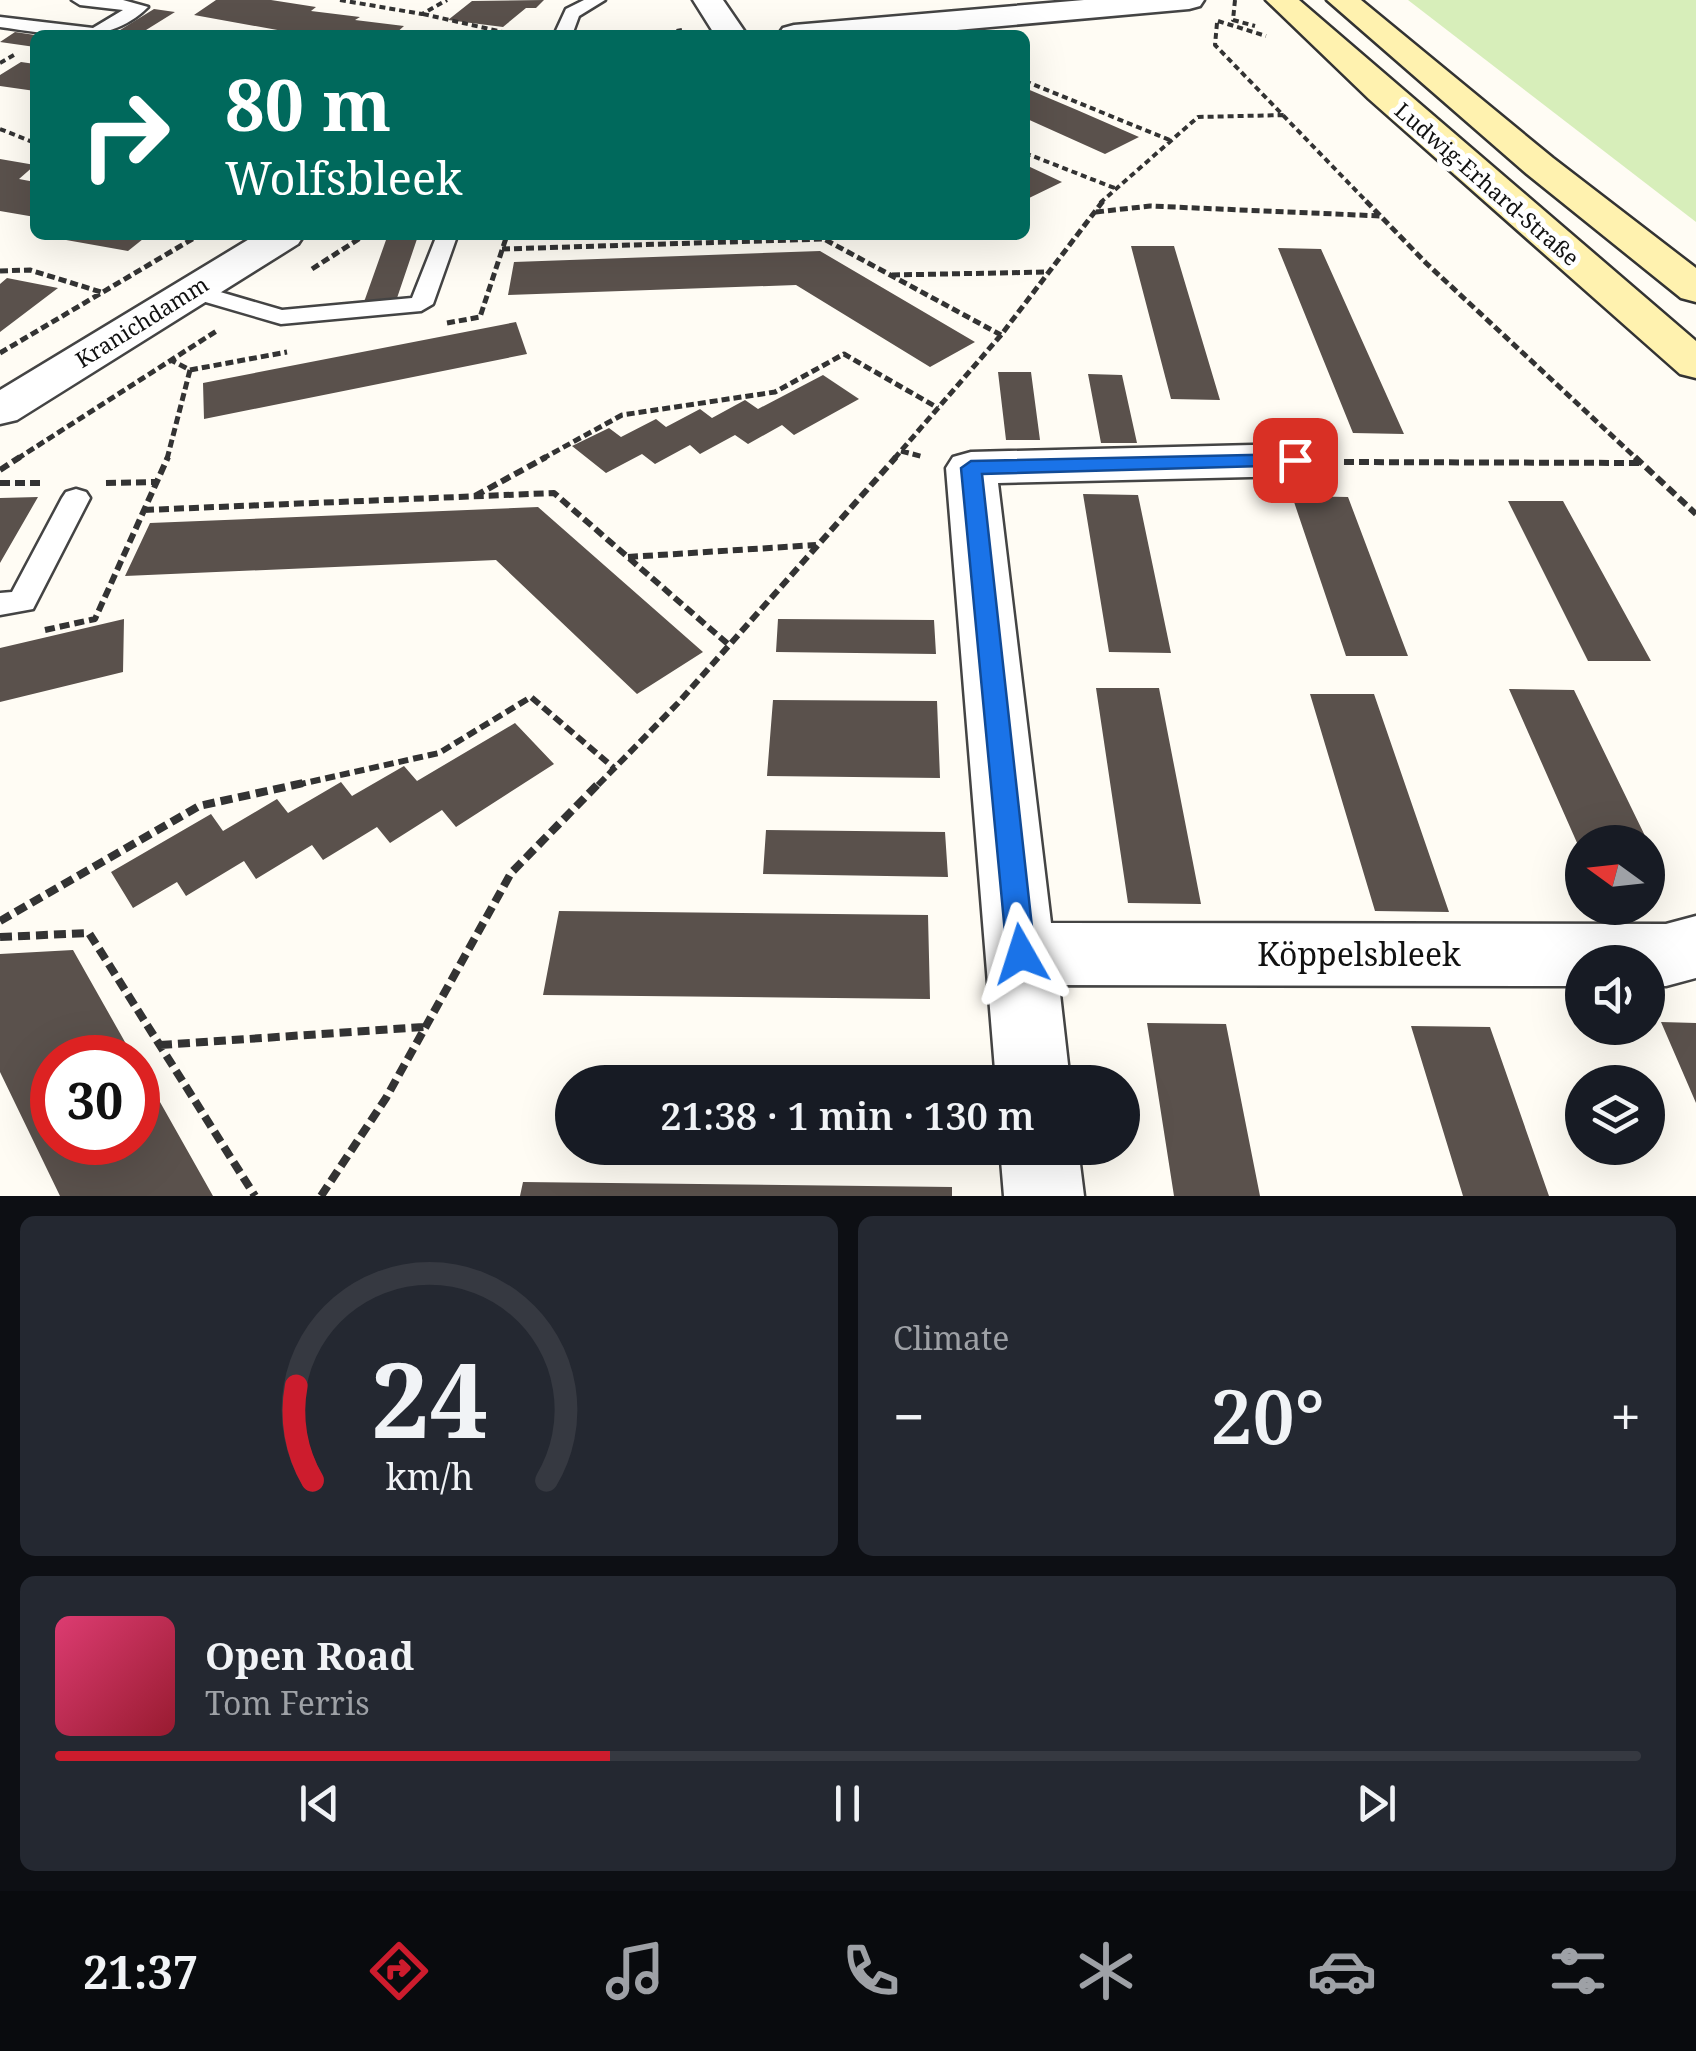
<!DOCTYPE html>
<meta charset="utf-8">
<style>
:root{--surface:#171b24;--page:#242831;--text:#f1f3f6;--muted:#9ea1a6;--line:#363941;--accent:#cd1c2d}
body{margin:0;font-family:"Noto Serif",serif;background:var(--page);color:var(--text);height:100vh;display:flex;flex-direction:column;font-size:38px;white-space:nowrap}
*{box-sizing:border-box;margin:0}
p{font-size:32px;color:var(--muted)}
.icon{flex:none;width:55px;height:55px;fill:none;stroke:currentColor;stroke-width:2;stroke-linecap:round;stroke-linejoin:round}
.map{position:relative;height:1196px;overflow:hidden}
.drawer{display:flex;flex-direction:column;gap:20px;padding:20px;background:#0d0f14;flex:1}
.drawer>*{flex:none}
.top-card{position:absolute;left:30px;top:30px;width:1000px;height:210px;border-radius:15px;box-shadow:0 10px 40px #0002;background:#00695c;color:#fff;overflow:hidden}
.needle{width:65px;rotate:285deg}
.fabs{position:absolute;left:1565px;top:825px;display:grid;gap:20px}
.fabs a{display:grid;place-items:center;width:100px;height:100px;border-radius:50%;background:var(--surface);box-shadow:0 10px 40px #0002;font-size:50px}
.speed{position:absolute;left:30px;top:1035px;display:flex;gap:20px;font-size:50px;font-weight:700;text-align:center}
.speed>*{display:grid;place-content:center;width:130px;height:130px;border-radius:50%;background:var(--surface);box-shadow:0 10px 40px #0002;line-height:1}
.speed .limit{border:15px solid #d22;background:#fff;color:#111}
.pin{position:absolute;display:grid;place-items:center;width:85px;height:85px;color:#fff;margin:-42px;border-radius:20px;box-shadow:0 5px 15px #0006}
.me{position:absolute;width:110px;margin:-55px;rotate:354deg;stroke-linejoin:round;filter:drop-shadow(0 0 8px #0008)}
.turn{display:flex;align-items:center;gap:35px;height:210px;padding:0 30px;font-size:45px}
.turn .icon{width:130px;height:130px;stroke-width:2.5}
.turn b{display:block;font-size:70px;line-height:85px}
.big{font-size:75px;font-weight:600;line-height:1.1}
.drawer .widget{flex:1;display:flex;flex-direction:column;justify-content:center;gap:15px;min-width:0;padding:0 35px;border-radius:15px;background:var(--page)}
.drawer .dial{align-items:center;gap:0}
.dial svg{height:260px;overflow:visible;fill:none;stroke:var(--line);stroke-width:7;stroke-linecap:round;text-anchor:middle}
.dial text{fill:var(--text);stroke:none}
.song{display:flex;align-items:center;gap:30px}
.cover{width:120px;height:120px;border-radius:15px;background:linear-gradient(135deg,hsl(340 70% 55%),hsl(350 70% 35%))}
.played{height:10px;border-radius:5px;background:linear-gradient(90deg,var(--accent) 35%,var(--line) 35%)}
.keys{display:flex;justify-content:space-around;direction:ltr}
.heat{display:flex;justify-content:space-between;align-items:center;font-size:55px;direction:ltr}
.drawer .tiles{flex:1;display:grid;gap:20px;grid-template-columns:1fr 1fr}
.widget:last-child{grid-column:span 2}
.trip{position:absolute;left:555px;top:1065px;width:585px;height:100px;border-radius:50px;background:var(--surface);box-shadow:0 10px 40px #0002;font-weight:600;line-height:100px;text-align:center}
.tab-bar{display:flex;height:160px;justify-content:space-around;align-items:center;background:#090b0e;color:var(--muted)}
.tab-bar .icon{width:70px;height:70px}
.tab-bar .on{color:var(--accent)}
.tab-bar b{font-size:45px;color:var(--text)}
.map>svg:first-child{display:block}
</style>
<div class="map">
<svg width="1696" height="1196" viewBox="0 0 1696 1196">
<rect width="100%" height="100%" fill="#fffcf4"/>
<!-- green -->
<path fill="#d7eeba" d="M1408 0H1696V222Z"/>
<!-- building -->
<path fill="#5a514c" d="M216 0H271L316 7 311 11 360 17 355 20 404 26 394 35H277L283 31 194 15Z
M544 0 536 8H526L503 27 448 20 472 1Z
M154 9 175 12 138 35H112Z
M15 32 35 35V47L0 42Z
M21 62 35 64V91L0 86V75Z
M1025 88 1077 110 1139 137 1105 154 1025 118Z
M0 159 35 165 19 179 35 182V217L0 211Z
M1028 166 1062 182 1025 200V168Z
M38 235H148L128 251Z
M417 239 396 301 364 302 386 240Z
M1131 246H1174L1220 400 1171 399Z
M1278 248 1321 249 1404 434 1353 433Z
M820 251 975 342 930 367 796 285 508 295 514 262Z
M7 278 58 288 0 332V284Z
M516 322 527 354 204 419 203 383Z
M998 372H1031L1040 440H1006Z
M1088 374 1122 375 1137 443H1101Z
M823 375 859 399 794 435 782 425 748 444 735 435 700 454 690 445 655 464 642 454 606 473 572 446 609 428 621 437 656 419 666 427 700 409 712 418 745 400 758 409Z
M1083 494 1138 495 1171 653 1109 652Z
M1292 496 1348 497 1408 656H1346Z
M38 497 0 563V498Z
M1508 501H1563L1651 661H1588Z
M538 507 703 652 637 694 496 560 125 576 150 523Z
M124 619 123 672 0 702V648Z
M778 619 934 620 936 654 776 652Z
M1096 688H1159L1201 904 1128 903Z
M1509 689 1574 690 1648 842 1578 845Z
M1310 694H1374L1449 912 1375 911Z
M773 700 937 701 940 778 767 776Z
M515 723 554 764 456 827 442 810 390 843 377 827 323 860 312 845 256 879 244 861 186 896 177 882 133 908 111 872 211 814 223 831 277 799 288 813 341 782 352 796 404 766 417 781Z
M766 830 945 832 948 877 763 874Z
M559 911 928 915 930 999 543 995Z
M73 950 134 1058H52V1142H138V1063L213 1196H60L0 1072V954Z
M1661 1022 1696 1023V1103Z
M1147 1023 1226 1024 1260 1196H1174Z
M1411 1026 1490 1027 1549 1196H1463Z
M523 1182 952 1187V1196H520Z"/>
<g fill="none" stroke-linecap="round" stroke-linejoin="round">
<!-- service casing -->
<g stroke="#444" stroke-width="5">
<path id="service" d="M72 0H123L148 7C107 48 53 34 0 27V17L93 28 123 10 80 5Z
M584 0H605L579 16 572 35H554L566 9Z
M437 235H453L456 239 433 304 421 311 281 324 185 296 181 291 193 284 282 310 412 298Z
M76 489 86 492 90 498 33 609 0 615V593L12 592 62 498 66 492Z"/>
</g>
<!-- minor casing -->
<g stroke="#444" stroke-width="5">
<path id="minor" d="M693 0H723L747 35H715Z
M1295 444 1312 449 1320 460 1312 471 1295 476 998 483 1051 923 1666 924 1696 916V978L1666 986H1648V962H1582V986L1059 985 1070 1082H996L946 468 953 457 971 452Z
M1000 1148H1078L1084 1196H1004Z"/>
</g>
<!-- tertiary casing -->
<g stroke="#444" stroke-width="5">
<path id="tertiary" d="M1084 0H1204L1200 6 1189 9 901 35H778L783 28 794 25Z
M256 235H304L298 244 17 420 0 424V390Z"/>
</g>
<!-- secondary casing -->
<g stroke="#333" stroke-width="5">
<path id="secondary" d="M1266 0H1299L1696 341V378L1680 374 1369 99Z
M1327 0H1361L1553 158 1696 268V302L1681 298 1527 174Z"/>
</g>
<!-- path-far3 -->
<path stroke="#333" stroke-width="4" stroke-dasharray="6 4" stroke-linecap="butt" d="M340 0 422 14 447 0
M1235 0 1233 20 1255 26
M423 14 516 35
M1218 21 1266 36
M1217 23 1215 45 1368 203
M657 35 682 30
M0 63 14 55
M1025 81 1172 141
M0 129 35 143
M1025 157 1030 155 1117 189
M1100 203 1198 117 1285 115"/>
<!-- path-far2 -->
<path stroke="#333" stroke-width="5" stroke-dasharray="8 4" stroke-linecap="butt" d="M1366 201 1426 263 1637 459
M1096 212 1150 206 1381 216
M502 249 824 239 1001 335
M312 269 365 235
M0 271 30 270 101 292
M892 275 1049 272
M447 323 480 317 507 235
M0 353 194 238
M190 370 287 352
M901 451 924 457
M17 459 218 330
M167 459 190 370 171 360
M542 459 622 415 775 392 844 354 938 408
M894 459 1001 335 1103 201"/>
<!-- path-far1 -->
<path stroke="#333" stroke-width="6" stroke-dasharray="10 5" stroke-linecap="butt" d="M1635 457 1696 514
M1344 462 1642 463
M0 470 20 457
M0 483H44
M106 483 157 482
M475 496 546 457
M144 510 554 493 729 645
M628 557 816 545
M45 630 95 619 168 457
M296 785 439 753 531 697 614 768
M598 785 678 703 896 457"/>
<!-- path -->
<path stroke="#333" stroke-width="8" stroke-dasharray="12 6" stroke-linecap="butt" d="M0 921 199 806 308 782
M0 937 89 933 255 1196
M160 1045 424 1027
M321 1196 386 1098 511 873 600 782"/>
<!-- service -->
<use href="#service" fill="#fff" fill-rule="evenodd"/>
<!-- minor -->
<use href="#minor" fill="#fff" fill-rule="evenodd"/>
<!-- tertiary -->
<use href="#tertiary" fill="#fff" fill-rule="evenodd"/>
<!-- secondary -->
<use href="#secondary" fill="#fff2af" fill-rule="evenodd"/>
</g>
<!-- route -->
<path fill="#1a73e8" stroke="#114b97" stroke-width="2.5" d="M1295 454 1302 456V465L982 474 1035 954 1031 964 1021 967 1011 964 1007 954 961 468 971 461Z"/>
<g text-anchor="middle" stroke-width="10" stroke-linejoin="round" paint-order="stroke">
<!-- far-street labels -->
<g font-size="22" fill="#111" stroke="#fff">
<text transform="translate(1487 184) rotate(41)" y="8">Ludwig-Erhard-Straße</text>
<text transform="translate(142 322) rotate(-32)" y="8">Kranichdamm</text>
</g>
<!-- near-street labels -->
<g font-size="32" fill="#111" stroke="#fff">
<text x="1359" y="966">Köppelsbleek</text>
</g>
</g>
</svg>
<div class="fabs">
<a><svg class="needle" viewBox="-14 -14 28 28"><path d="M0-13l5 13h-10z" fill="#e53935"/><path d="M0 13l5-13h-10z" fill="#9ea1a6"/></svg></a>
<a><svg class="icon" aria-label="sound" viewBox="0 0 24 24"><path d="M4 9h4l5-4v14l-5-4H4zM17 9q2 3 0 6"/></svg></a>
<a><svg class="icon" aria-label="layers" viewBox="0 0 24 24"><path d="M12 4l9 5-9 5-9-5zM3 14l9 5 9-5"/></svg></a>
</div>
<div class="speed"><div class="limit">30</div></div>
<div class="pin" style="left:1295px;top:460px;background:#d93025"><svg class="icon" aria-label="arrive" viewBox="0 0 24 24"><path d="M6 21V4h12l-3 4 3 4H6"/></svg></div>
<svg class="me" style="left:1021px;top:954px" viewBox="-20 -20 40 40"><path d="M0-17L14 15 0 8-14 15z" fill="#1a73e8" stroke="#fff" stroke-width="4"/></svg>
<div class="trip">21:38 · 1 min · 130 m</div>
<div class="top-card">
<div class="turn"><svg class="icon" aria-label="right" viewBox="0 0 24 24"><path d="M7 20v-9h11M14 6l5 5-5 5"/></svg><div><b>80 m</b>Wolfsbleek</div></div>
</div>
</div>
<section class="drawer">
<div class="tiles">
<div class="widget dial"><svg viewBox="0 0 100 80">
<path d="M14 69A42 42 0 1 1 86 69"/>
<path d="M14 69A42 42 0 0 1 9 40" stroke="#cd1c2d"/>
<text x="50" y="56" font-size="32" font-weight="700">24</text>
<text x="50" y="72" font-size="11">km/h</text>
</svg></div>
<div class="widget"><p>Climate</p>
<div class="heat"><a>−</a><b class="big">20°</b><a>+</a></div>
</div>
<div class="widget">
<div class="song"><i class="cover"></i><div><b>Open Road</b><p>Tom Ferris</p></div></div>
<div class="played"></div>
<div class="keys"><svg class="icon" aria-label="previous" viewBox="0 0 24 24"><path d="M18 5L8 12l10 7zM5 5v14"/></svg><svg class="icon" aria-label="pause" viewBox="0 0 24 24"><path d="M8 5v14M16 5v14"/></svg><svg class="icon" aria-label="next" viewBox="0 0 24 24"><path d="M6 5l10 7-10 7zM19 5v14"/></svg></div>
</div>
</div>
</section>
<nav class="tab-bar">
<b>21:37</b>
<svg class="icon on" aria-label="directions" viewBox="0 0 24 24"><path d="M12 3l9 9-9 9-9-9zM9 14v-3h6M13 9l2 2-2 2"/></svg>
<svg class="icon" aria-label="music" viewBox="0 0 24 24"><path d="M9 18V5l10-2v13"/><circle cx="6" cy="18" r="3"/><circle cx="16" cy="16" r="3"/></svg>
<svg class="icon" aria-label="phone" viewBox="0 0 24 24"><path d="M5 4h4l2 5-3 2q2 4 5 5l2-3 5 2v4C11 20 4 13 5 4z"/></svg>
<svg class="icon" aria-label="climate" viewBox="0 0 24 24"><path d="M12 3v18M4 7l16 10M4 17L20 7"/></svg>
<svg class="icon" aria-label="car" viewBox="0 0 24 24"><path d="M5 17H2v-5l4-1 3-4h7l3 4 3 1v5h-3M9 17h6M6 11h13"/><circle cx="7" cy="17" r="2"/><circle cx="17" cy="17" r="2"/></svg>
<svg class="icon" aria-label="filters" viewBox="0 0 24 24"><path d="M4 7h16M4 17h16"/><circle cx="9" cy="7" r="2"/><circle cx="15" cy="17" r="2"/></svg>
</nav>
